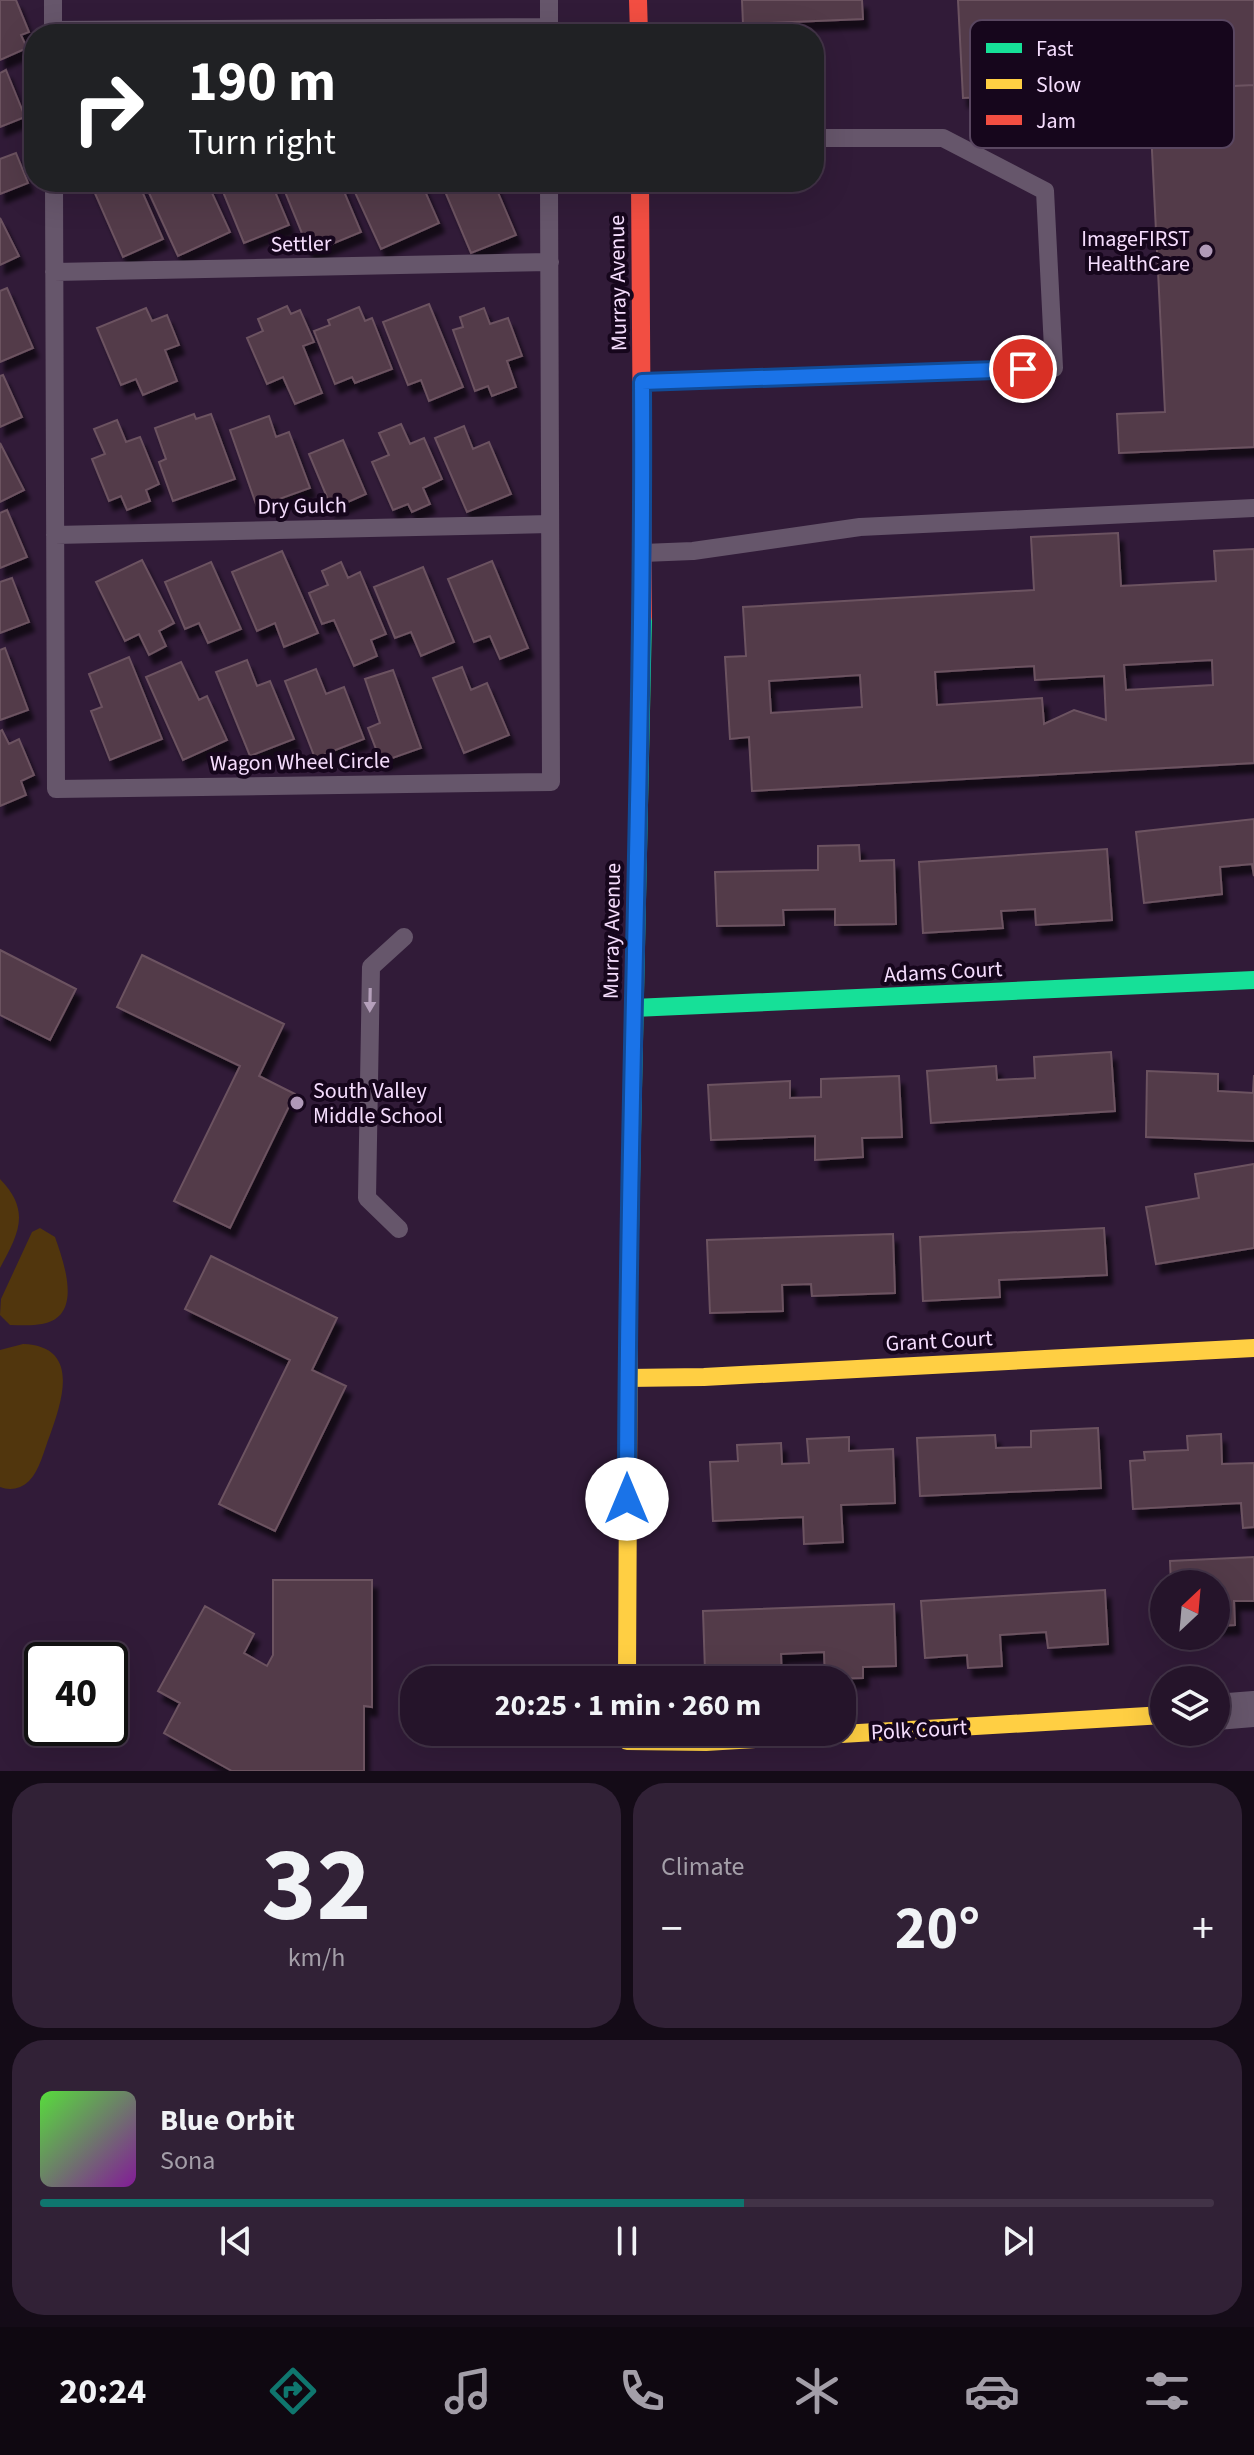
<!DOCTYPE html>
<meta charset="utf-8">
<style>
:root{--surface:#25142a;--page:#312136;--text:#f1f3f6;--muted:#a39ea8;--line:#423347;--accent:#0f766e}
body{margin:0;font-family:"Source Sans 3",sans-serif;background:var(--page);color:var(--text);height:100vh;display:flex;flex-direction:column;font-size:30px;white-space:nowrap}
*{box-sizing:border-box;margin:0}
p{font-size:26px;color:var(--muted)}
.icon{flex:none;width:44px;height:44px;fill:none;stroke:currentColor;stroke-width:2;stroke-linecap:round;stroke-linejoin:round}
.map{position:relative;height:1771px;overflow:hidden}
.sheet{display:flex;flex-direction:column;gap:12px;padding:12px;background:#140b17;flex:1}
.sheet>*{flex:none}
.banner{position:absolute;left:24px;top:24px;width:800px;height:168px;border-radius:32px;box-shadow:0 8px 32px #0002,0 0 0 2px var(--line);background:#202124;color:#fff;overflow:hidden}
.needle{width:52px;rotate:26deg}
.controls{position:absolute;left:1150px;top:1570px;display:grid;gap:16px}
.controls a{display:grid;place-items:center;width:80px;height:80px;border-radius:50%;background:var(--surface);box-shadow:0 8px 32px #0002,0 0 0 2px var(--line);font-size:40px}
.speed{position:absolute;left:24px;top:1642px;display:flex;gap:16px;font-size:40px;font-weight:700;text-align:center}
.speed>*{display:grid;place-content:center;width:104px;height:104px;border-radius:50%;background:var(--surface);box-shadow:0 8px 32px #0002,0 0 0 2px var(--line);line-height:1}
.speed .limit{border:4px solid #111;border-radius:12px;background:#fff;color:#111}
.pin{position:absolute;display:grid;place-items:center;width:68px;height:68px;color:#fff;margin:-34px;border:4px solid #fff;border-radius:50%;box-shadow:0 2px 8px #0007}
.me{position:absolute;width:88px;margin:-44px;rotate:0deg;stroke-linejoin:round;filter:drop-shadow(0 0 6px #0008)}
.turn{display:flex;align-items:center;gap:28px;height:168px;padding:0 32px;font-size:36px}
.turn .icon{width:104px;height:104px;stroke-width:2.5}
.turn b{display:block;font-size:56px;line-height:68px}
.big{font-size:60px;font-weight:700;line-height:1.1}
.sheet .card{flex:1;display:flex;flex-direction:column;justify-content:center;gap:12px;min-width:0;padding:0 28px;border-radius:32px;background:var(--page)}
.sheet .dial{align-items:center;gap:0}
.dial b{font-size:104px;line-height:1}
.song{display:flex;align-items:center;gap:24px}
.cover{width:96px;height:96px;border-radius:12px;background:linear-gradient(135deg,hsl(110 70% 55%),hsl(290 70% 35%))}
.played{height:8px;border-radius:4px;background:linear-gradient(90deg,var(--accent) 60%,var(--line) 60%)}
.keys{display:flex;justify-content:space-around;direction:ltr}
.heat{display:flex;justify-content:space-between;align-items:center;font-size:44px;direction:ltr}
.sheet .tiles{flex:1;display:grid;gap:12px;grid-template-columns:1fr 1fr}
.card:last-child{grid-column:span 2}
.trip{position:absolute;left:400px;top:1666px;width:456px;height:80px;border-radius:32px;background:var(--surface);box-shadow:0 8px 32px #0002,0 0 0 2px var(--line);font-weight:700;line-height:80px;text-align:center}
.dock{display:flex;height:128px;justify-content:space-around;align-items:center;background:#0f0811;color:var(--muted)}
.dock .icon{width:56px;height:56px}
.dock .active{color:var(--accent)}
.dock b{font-size:36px;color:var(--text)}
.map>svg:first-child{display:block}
</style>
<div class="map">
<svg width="1254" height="1771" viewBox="0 0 1254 1771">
<defs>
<filter id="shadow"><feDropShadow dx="5" dy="9" stdDeviation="2" flood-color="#0009"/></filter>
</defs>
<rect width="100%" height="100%" fill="#311b38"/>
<!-- green -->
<path fill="#51360d" d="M0 1179C31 1211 19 1233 0 1268Z
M40 1228 55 1237C64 1263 84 1317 42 1324 32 1326 20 1325 10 1325L0 1315 1 1299 32 1232Z
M23 1344C80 1346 63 1399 50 1435 44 1450 40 1470 29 1481 21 1489 10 1491 0 1487V1350Z"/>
<!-- building -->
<path fill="#523a48" stroke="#6c5361" stroke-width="2" fill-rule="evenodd" filter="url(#shadow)" d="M0 0H16L29 32 21 35 27 48 0 60Z
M742 0H862L863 19 743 24Z
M958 0H1254V85L963 98Z
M6 70 25 117 0 127V73Z
M1254 85V447L1119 453 1117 414 1165 412 1149 90Z
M16 153 28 183 0 194V159Z
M90 182H138L163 239 123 257Z
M144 182H207L230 232 178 256Z
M219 182H271L289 225 244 243Z
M281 182H340L361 232 310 253Z
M368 182H421L439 223 381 249 353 188Z
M441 182H475L478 190 494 183 516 235 471 253Z
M0 218 19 256 0 265Z
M7 288 33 348 0 362V291Z
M429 304 463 387 429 401 421 380 408 385 383 322Z
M287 306 291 314 300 310 314 342 303 346 322 393 295 404 283 377 267 384 247 338 263 331 258 319Z
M359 307 365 321 372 318 392 369 355 383 352 377 335 384 314 331 330 325 328 320Z
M146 308 152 321 167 315 179 345 165 350 177 381 143 395 136 379 121 385 97 328Z
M484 308 490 324 508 318 522 356 507 361 516 387 492 396 488 386 475 391 453 330 463 327 460 317Z
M3 375 22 417 0 427V376Z
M194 414 196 419 211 414 235 479 173 501 159 462 166 459 155 428Z
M269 416 276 437 289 432 310 488 257 507 230 430Z
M117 420 126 442 140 437 159 484 146 490 150 501 127 510 121 496 109 501 92 459 105 454 94 429Z
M401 424 410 444 424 438 442 479 423 488 430 504 412 512 408 504 393 510 372 462 389 455 379 433Z
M464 426 473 449 489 442 511 494 467 512 435 438Z
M343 440 366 494 332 509 309 454Z
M0 443 24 490 0 502Z
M7 510 27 557 0 568V513Z
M1118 533 1121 586 1216 581 1214 551 1254 549V763L752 791 749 737 730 739 725 657 746 656 743 607 1034 590 1031 537ZM1212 660 1213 685 1126 690 1124 665ZM1034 666 1035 680 1104 676 1106 720 1074 710 1044 724 1042 698 937 705 935 672ZM860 675 862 707 771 713 769 681Z
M282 551 318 633 284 647 275 623 257 631 232 572Z
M142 560 174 623 159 631 166 646 149 655 139 634 125 641 96 582Z
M492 561 528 648 500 659 490 636 474 642 448 579Z
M211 562 241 629 208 643 199 623 185 629 165 582Z
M341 562 348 578 360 572 386 634 371 640 377 656 354 666 334 620 322 624 309 593 328 585 322 571Z
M423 567 454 642 421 656 411 632 395 638 374 587Z
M12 578 29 622 0 633V582Z
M5 648 28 710 0 720V650Z
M129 657 162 739 110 760 91 711 102 707 89 674Z
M247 660 257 686 270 681 294 739 250 756 216 672Z
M181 662 199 700 207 696 227 740 183 760 146 677Z
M462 667 471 690 487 683 509 735 464 753 433 678Z
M316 669 326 694 344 687 364 739 315 758 285 681Z
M393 670 421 748 381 762 368 728 380 723 365 679Z
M2 730 9 744 19 739 34 775 21 781 26 795 0 806V731Z
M1254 819V876L1252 864 1220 867 1222 894 1144 903 1136 832Z
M859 845 860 861 894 860 896 924 835 925V909L783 910 784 925 717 926 715 872 818 870V846Z
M1107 849 1112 920 1036 925 1035 909 1001 911 1003 928 923 933 919 862Z
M0 950 76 989 50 1040 0 1015Z
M142 955 284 1024 259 1076 295 1094 230 1228 174 1201 240 1066 117 1007Z
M1111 1052 1115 1111 931 1123 927 1071 996 1066 997 1080 1035 1078 1034 1057Z
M1147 1071 1218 1074V1091L1253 1093 1254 1075V1141L1146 1137Z
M899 1076 902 1137 862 1138 863 1157 815 1160V1136L711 1140 708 1085 790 1081V1098L821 1097V1079Z
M1254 1164V1248L1156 1264 1146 1207 1199 1198 1195 1174Z
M1104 1228 1107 1275 999 1280 1000 1297 923 1301 920 1237Z
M893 1234 895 1293 812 1296 811 1284 782 1285 783 1311 710 1313 707 1240Z
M211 1256 337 1318 312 1370 346 1386 275 1531 219 1504 290 1360 185 1309Z
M1098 1428 1101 1488 920 1496 917 1438 995 1435 996 1448 1031 1447V1431Z
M1221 1434 1222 1464 1254 1463V1527L1243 1528 1241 1503 1133 1509 1130 1461 1145 1460 1144 1452 1188 1450 1187 1436Z
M849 1437V1451L893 1449 895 1503 841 1505 843 1542 804 1544 803 1517 713 1521 710 1462 738 1461 737 1445 781 1443 782 1464 809 1463 807 1439Z
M1254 1557V1601H1234L1235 1625 1216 1626V1584H1171L1170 1561Z
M273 1580H372V1707L364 1706V1771H232L164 1733 180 1703 158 1691 205 1606 254 1634 244 1653 267 1666 273 1655Z
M1105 1590 1108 1644 1048 1648 1046 1632 1000 1635 1002 1666 968 1668 967 1655 925 1658 921 1601Z
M894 1604 896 1666 863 1667V1678L825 1679 824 1652 781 1654 782 1680H744L743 1669 705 1671 703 1611Z"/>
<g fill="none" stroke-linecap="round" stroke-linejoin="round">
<!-- lane -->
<path stroke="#66566b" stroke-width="18" d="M549 0V34
M53 30 549 27
M53 34V0
M54 182 56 789 551 782 549 182
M54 272 550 262
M642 382 1054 368 1045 191 943 138H814
M55 535 550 524
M643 553 693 551 860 527 1254 508
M399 1229 367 1198 371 967 404 937"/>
<!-- street -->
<path stroke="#66566b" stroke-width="36" d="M1216 1712 1254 1709"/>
<!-- fast -->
<path stroke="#16e098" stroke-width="18" d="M634 1008 1254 980
M629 1277 643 617"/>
<!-- slow -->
<path stroke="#ffcf43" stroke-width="18" d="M627 1378 704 1377 1254 1348
M627 1680 629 1277
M627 1741 706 1742 1164 1715"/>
<!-- jam -->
<path stroke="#f24e42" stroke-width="18" d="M638 0 639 34
M640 182 643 617"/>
</g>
<!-- one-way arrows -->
<defs><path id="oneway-solid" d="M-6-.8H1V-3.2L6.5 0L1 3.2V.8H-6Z" transform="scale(2)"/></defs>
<use fill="#b5a0bb" href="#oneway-solid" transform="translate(370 1000) rotate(91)"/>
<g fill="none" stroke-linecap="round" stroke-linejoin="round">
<!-- route casing -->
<g stroke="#114b97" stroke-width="20">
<path id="route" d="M627 1499C627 1126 644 754 642 382L1023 369"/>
</g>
<!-- route -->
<use href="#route" stroke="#1a73e8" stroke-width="14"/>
</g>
<!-- markers -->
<g fill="#b099b8" stroke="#16061c" stroke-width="3">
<circle cx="1206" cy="251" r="8"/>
<circle cx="297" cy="1103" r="8"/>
</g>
<g text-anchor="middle" stroke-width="8" stroke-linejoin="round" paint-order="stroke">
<!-- poi labels -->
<g font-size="22" fill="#f5ddfd" stroke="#16061c" text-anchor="end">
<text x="1190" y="246">ImageFIRST<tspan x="1190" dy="25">HealthCare</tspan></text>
<text x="313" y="1098" text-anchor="start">South Valley<tspan x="313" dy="25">Middle School</tspan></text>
</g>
<!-- street labels -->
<g font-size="22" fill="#f5ddfd" stroke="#16061c">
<text transform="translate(301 243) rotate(-1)" y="8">Settler</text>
<text transform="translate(617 283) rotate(-91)" y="8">Murray Avenue</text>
<text transform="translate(302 505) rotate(-1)" y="8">Dry Gulch</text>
<text transform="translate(300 761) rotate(-1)" y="8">Wagon Wheel Circle</text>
<text transform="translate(611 931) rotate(-89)" y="8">Murray Avenue</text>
<text transform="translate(943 971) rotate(-3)" y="8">Adams Court</text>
<text transform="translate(939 1340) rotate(-3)" y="8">Grant Court</text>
<text transform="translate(919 1729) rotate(-3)" y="8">Polk Court</text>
</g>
</g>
<!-- legend -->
<rect x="970" y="20" width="264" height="128" rx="12" fill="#16061c" stroke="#594660" stroke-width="2"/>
<rect x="986" y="43" width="36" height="10" fill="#16e098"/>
<rect x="986" y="79" width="36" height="10" fill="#ffcf43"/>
<rect x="986" y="115" width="36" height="10" fill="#f24e42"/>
<g font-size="22" fill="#f5ddfd">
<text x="1036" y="56">Fast</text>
<text x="1036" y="92">Slow</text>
<text x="1036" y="128">Jam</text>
</g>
</svg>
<div class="controls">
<a><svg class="needle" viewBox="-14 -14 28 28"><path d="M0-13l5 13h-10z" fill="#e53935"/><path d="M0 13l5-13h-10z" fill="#a39ea8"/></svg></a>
<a><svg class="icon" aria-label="layers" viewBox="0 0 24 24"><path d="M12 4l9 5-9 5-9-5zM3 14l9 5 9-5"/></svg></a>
</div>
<div class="speed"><div class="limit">40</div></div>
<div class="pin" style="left:1023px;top:369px;background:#d93025"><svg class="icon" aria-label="arrive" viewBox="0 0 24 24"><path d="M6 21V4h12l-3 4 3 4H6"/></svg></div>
<svg class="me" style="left:627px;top:1499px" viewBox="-20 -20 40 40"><circle r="19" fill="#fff"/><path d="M0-13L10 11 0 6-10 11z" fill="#1a73e8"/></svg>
<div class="trip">20:25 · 1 min · 260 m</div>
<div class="banner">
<div class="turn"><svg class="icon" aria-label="right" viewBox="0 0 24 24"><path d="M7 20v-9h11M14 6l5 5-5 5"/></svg><div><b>190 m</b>Turn right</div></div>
</div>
</div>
<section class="sheet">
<div class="tiles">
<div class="card dial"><b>32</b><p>km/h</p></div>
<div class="card"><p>Climate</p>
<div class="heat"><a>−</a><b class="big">20°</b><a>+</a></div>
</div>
<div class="card">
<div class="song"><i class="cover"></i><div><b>Blue Orbit</b><p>Sona</p></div></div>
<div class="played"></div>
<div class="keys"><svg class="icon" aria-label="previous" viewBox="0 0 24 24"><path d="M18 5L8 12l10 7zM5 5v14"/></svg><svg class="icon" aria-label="pause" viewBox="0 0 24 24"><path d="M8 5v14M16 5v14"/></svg><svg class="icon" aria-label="next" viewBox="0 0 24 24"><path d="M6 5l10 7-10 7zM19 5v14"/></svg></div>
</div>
</div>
</section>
<nav class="dock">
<b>20:24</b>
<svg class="icon active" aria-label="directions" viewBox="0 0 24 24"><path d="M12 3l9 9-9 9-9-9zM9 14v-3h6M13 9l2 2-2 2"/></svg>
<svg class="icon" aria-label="music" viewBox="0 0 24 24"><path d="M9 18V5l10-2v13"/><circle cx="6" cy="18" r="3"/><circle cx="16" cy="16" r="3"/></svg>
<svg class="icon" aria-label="phone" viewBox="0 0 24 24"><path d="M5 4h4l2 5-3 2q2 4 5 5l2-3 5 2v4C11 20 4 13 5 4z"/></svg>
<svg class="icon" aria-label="climate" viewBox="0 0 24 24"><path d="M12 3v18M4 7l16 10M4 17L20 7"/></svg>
<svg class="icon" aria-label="car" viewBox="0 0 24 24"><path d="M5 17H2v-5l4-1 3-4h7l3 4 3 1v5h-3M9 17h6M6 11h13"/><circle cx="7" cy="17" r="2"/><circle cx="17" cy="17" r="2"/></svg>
<svg class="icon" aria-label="filters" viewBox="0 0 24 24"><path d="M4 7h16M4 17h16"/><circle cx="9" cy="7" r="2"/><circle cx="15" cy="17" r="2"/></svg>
</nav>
